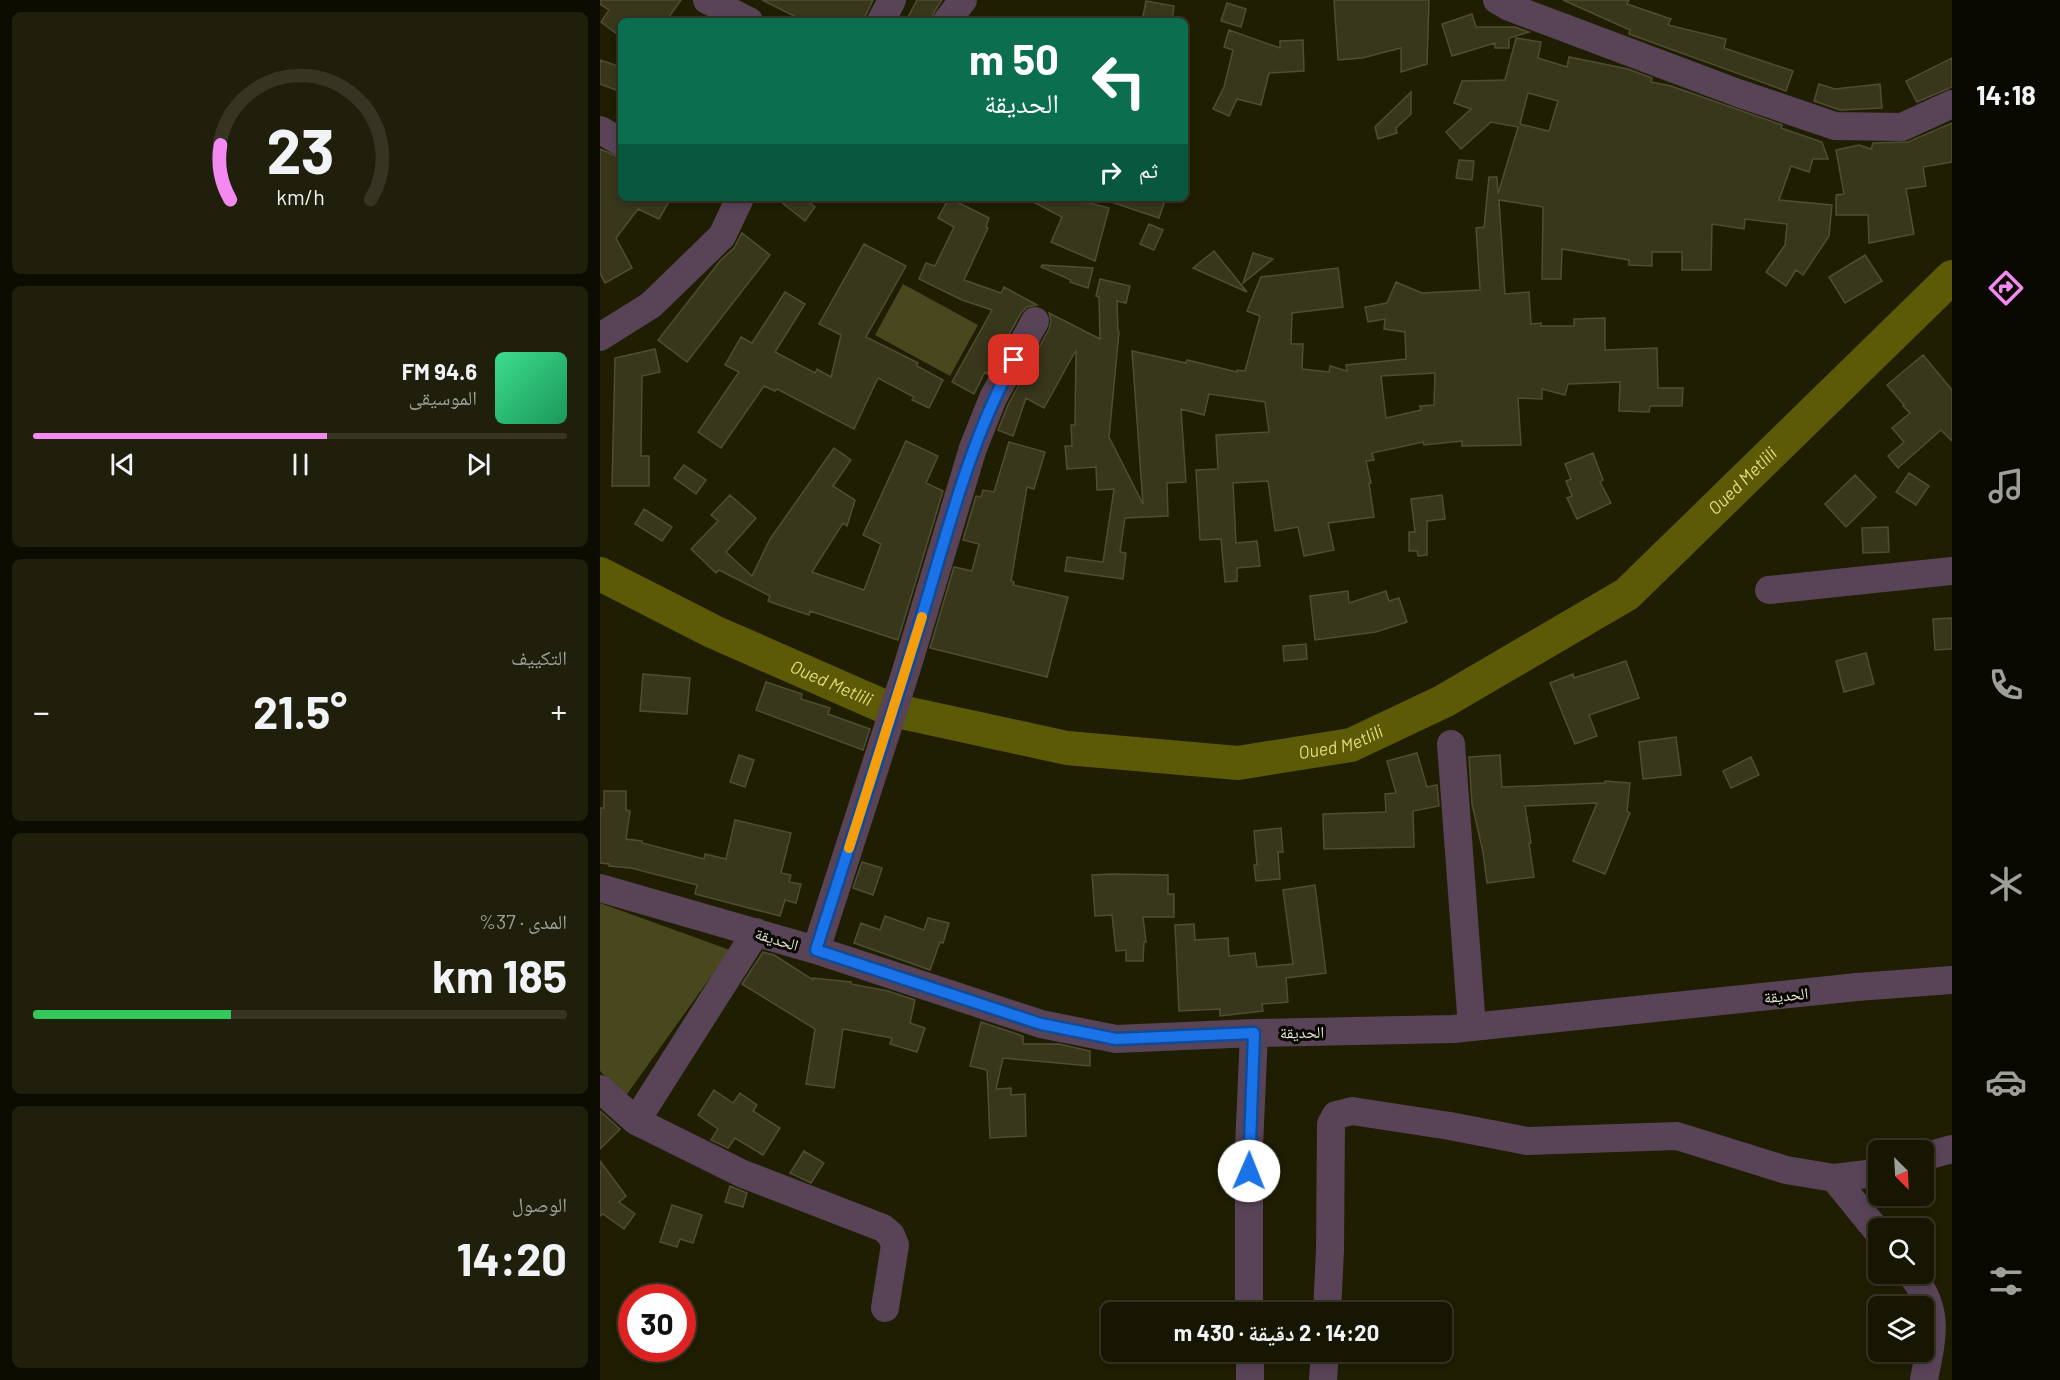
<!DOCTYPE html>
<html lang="ar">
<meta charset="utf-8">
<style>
:root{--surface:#171602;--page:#201f0c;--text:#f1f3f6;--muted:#9e9f99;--line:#363524;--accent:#f489f1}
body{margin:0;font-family:Barlow,"Noto Naskh Arabic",sans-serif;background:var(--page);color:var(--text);direction:rtl;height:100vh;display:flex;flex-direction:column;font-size:22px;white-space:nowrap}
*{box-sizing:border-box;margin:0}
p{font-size:20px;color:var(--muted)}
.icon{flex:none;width:33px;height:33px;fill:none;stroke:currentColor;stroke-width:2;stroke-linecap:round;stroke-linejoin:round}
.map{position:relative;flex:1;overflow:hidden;direction:ltr}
.panel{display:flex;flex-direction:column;gap:12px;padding:12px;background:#0d0c01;width:600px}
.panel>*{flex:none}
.top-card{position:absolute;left:18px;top:18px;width:570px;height:183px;border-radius:9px;box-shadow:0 3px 9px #0003,0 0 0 2px var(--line);direction:rtl;background:#0b6e4f;color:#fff;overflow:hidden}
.needle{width:39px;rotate:156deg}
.fabs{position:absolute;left:1268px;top:1140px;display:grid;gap:12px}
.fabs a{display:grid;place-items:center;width:66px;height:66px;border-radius:9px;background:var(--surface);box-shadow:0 3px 9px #0003,0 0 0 2px var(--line);font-size:30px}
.speed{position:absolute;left:18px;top:1284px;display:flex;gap:12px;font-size:30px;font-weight:700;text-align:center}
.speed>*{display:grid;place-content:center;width:78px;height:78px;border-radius:50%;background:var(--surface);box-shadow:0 3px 9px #0003,0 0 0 2px var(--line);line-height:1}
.speed .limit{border:9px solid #d22;background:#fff;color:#111}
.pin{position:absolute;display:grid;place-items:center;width:51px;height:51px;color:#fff;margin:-26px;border-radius:12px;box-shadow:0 3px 9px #0006}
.me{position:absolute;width:66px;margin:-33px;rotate:1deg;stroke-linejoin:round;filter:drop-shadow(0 0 4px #0008)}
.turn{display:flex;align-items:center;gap:21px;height:126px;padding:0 30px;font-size:27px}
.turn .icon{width:78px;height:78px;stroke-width:2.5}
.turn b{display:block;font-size:42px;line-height:51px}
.then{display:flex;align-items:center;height:57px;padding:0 30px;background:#0003;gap:12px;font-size:22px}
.big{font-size:45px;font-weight:700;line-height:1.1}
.panel .card{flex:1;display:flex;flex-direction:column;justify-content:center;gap:9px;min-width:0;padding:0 21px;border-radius:9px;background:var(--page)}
.panel .dial{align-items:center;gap:0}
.dial svg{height:156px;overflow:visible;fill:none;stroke:var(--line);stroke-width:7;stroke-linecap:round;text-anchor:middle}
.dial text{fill:var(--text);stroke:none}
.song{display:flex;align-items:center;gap:18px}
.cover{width:72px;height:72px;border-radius:9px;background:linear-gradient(135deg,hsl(150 70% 55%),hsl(150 70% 35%))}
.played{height:6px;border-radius:3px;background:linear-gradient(90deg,var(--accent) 55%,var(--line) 55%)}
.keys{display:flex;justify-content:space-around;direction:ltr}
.heat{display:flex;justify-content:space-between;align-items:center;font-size:33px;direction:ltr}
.charge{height:9px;border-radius:4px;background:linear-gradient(90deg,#34c759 37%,var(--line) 0)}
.trip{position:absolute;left:501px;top:1302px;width:351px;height:60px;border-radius:9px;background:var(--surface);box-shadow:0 3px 9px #0003,0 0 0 2px var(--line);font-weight:700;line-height:60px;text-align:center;direction:rtl}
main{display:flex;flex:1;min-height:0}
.menu{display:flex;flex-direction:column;width:108px;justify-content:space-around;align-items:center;background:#090901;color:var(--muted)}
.menu .icon{width:42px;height:42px}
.menu .selected{color:var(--accent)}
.menu b{font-size:27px;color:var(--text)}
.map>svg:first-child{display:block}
</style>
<main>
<nav class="menu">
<b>14:18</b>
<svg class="icon selected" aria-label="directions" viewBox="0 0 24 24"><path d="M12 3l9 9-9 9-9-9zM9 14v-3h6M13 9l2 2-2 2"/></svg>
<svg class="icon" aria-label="music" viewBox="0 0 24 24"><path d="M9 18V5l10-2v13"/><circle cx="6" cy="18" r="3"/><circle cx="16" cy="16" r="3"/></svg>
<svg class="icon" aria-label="phone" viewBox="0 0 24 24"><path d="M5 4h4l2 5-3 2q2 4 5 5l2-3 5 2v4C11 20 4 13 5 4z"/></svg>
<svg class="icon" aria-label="climate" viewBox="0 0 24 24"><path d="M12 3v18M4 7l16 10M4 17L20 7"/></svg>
<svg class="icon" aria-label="car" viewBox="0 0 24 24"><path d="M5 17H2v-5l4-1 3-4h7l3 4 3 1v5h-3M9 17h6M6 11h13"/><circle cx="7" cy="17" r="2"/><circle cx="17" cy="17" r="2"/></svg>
<svg class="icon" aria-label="filters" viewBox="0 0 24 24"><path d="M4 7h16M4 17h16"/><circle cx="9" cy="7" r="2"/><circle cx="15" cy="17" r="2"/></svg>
</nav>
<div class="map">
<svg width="1352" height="1380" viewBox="0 0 1352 1380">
<rect width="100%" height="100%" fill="#1f1e03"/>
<!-- green -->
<path fill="#48471d" d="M303 284 378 325 350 376 275 335Z
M0 903 130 950 25 1097 0 1071Z"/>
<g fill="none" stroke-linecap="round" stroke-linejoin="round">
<!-- river -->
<path stroke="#5c5907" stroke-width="34" id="s1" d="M0 574 114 632 292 710 467 748 638 763 751 745 844 701 1027 594 1352 277"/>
</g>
<!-- building -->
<path fill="#38371c" stroke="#4f4e32" stroke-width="1.5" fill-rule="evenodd" d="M0 0H81L66 21H21V37L1 22 9 10 0 4Z
M162 0H273L263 21H204Z
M317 0H342L334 12 331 21H306Z
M734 0H829L827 64 801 72V48L762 58 738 60Z
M963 0H1029L1027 4 1071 19 1068 25 1126 39 1124 48 1193 71 1186 91 1029 34 1030 30Z
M546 1 574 6 572 21H542Z
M627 3 646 9 641 27 621 21Z
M872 14 876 27H915L929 32 909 38V48H895V43L852 56 842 24Z
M629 30 680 48V41L703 40 704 71 669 73 661 105 637 99 629 116 613 109 624 87 633 50 624 47Z
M916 38 941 42 938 58 967 67 969 57 1028 69 1052 78 1051 82 1071 86 1182 125 1181 128 1222 142 1228 159H1213L1209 172 1191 166 1179 200 1232 205 1229 236 1203 275 1196 270 1186 286 1166 272 1185 245 1187 224 1145 219 1144 229 1112 224 1111 270H1082V252H1052V266L1029 265V260L962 249 961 279H942L943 207 899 200 905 294 929 292 931 324 941 323V326H974V319L1005 318V350L1057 348 1058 388H1083L1082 406H1050L1049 412 1019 411 1020 382 968 384 965 395 942 389V399L918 398 921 445 862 446V441L824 445 823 442 772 453 774 460 766 461 771 483H769L774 517 728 523 734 550 704 556 698 527 675 531 668 481 633 483 636 543 657 541 660 566 637 568V581L625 582 621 539 600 540 596 470 618 469 616 435 669 432 665 402 609 394 604 415 581 409 586 482 567 483 568 516 525 518 520 552 526 553 523 579 465 571 467 557 503 562 514 489 497 490 496 467 467 469 465 446H472L471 425H475L476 350 444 408 426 398 413 436 398 430 408 405 449 329 451 321 449 313 500 339 499 297 496 296 500 279 530 286 526 303 517 301 518 331 519 332 509 437 543 504 532 351 586 363 587 360 637 372V370L645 371 660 316 647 311 661 277 738 268 743 307 692 313 691 344H703L702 369 729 372 730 366 747 371 746 365 806 359 805 332 784 329 785 319 768 322 765 307 787 303 796 282 822 293 880 290 876 228 884 227 889 177H897L898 194 918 127 891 122 861 149 846 132 871 109 854 103 862 81 905 80ZM928 93 958 101 949 131 920 124ZM835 373 834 405 820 406 821 410 786 418 781 376Z
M1352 58V87L1317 102 1306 81Z
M0 60 21 67V92L0 84Z
M1219 84 1235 89 1280 84 1282 108 1240 110 1214 101Z
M811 92V114L796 128 797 133 778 139 775 127Z
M1352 123V162L1323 167 1326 186 1306 189 1314 234 1269 243 1268 215H1236V195L1244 194 1236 150 1259 145 1271 149 1273 143 1308 142Z
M0 149 21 158V198H71L59 219 38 209 16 238 32 268 5 283 0 273Z
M859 160 874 161 872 180 856 178Z
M176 198H204L215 207 205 221Z
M349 198 389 218 386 227 388 228 364 280 401 293 404 287 437 305 427 307 421 313 387 374 385 372 374 394 352 382 392 310 362 300 319 279 326 263 335 266 354 227 338 218Z
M426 198H470L509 208 495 261 451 242 462 217Z
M508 198H566L559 218 508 201Z
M549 224 563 230 554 250 540 244Z
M142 233 170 255 87 362 58 340 120 261 134 248Z
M264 244 306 266 266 337 318 363 317 366 343 380 329 408 312 400 314 397 278 378 254 429 177 389 175 391 164 386 121 448 98 432 139 372 125 365 141 337 152 343 185 292 205 304 175 352 215 373 217 369 231 377 241 335 219 324Z
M614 251 647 292 593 268Z
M653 253 673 259 643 283Z
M1265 255 1282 281 1245 303 1229 277Z
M442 265 493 268 488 288 470 282 471 280 441 267Z
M55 349 60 372 42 376 41 456H49V486H12L15 358Z
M1323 355 1352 390V441L1341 430 1298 468 1288 456 1304 442 1292 428 1310 413 1303 406 1304 405 1287 385Z
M306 441 338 456 326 483 343 491 298 640 210 611 209 615 173 603 168 601 170 596 119 570 116 573 91 549 118 521 111 515 130 495 156 518 126 552 152 576 170 539 234 448 251 460 233 486 255 500 247 526 243 523 212 572 264 590 281 544 263 535Z
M409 442 445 452 434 489 427 487 411 581 414 582 413 585 468 597 447 677 330 648 354 567 372 571 379 544 363 540 376 496 381 497 383 490 394 492Z
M993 453 1003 480 1000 482 1011 503 977 519 967 498 972 496 966 481 971 479 965 464Z
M84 465 106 480 96 494 74 478Z
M1309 473 1329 486 1316 505 1296 492Z
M1255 475 1276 497 1246 527 1225 504Z
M842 495 845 519 827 521V555L818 556 817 551H809V532H815L811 499Z
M44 509 72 527 62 541 35 524Z
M1288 527 1289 552 1263 553 1262 528Z
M748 591 749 603 786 591 789 601 799 598 807 622 776 632 715 640 710 596Z
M1352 618V649L1335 650 1333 619Z
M706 644 707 659 684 661 683 646Z
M1266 653 1274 684 1244 692 1236 661Z
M1026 661 1039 698 989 715 997 736 975 744 950 683 973 674 974 678Z
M43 674 90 678 87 714 40 711Z
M166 682 202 694 201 699 230 708 228 714 270 729 263 750 156 710Z
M1076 737 1081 775 1043 779 1039 742Z
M817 753 827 787 837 785 839 806 813 811 814 847 724 849 723 814 786 812 785 794 796 793 787 761Z
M139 755 154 760 145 787 130 782Z
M900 755 902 787 1005 783V781L1030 783 1027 811 1030 813 1005 874 973 861 997 803 925 806 931 843H929L934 877 887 883 883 852 872 804 869 757Z
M1151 757 1159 775 1131 788 1123 771Z
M4 791H26V810L30 811 26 839 42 841V843L104 859 105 854 126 859 135 820 191 833 181 873 191 875 189 882 201 884 196 903 185 900 180 916 95 894 97 885 31 868 9 866V864L0 863V808H4Z
M681 828 683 852H678L680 879 656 881 654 865H657L654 831Z
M262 862 282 868 273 895 253 888Z
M513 874 568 875V894H574V917H543L546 942H544L543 961H526V950L516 951 512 915 495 916 492 875Z
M715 885 726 973 686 978 688 1002 662 1004 663 1011 620 1016V1009L579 1011 575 925 594 924 595 940 628 938 629 956 655 953 657 967 693 964 683 890Z
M285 916 324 930 328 918 349 923 343 943 340 942 330 970 254 943 261 923 280 930Z
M163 952 174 955 213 980V978L251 982V984L288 991 315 1000 310 1023 325 1028 317 1052 290 1044 292 1038 243 1029 234 1088 206 1084 215 1029 142 984Z
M381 1022 423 1036V1044H459L490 1051V1066L403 1058 396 1089 411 1088V1095L425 1094 426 1136 390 1138 387 1070 370 1066Z
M114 1090 133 1103 140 1093 157 1105 153 1111 180 1128 163 1155 135 1138 128 1148 111 1140 118 1129 98 1115Z
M0 1111 20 1129 0 1149Z
M204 1151 224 1163 211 1183 190 1173Z
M0 1161 26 1196 19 1202 35 1214 24 1229 3 1214 0 1216Z
M130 1186 147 1193 143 1207 125 1202Z
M72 1205 102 1215 93 1243 80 1239 77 1247 60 1242Z"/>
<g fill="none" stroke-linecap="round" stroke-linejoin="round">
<!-- minor -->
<path stroke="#584357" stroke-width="28" d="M107 0 149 21
M897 0 909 7 1138 93 1235 126 1302 127 1352 104
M281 21 292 0
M347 21 363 0
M0 130 21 142
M0 337 51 305 122 236 140 198
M1169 590 1352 571
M851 744 872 1027
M0 888 216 950 441 1024 516 1039 654 1033 853 1029 1257 987 1352 980
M156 932 36 1121 143 1174 283 1228 291 1235 295 1245 285 1308
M216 950 306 671 373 448 393 398 435 321
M0 1089 36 1121
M1323 1157 1352 1149
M1234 1178 1278 1232
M1311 1274C1341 1311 1332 1337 1324 1380
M649 1312V1147L654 1033
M727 1312 730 1250 731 1124 736 1115 752 1111 850 1126 927 1141 1077 1136 1186 1170 1234 1178 1267 1174 1278 1171
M650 1352V1380
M723 1380 725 1352"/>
</g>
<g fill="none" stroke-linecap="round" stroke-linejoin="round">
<!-- route casing -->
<g stroke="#114b97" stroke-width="15">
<path id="route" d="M414 360C368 444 346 538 318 629 286 736 250 843 216 950L441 1024 516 1039 654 1033 649 1171"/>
</g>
<!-- route -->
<use href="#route" stroke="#1a73e8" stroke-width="10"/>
<!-- slow -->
<path stroke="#f59e0b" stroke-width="10" d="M249 848 322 617"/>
</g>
<g text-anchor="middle" stroke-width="6" stroke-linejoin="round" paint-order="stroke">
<!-- street labels -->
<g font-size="16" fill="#e5e5d5" stroke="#080701">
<text transform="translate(177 939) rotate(17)" y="6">الحديقة</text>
<text transform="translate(1186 995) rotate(-6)" y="6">الحديقة</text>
<text transform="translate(702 1032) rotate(-1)" y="6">الحديقة</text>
</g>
<!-- water labels -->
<g font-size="18" font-style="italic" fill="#e1de79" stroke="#080701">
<text dy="6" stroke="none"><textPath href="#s1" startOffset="1264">Oued Metlili</textPath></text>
<text dy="6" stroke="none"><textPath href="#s1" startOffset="256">Oued Metlili</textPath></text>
<text dy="6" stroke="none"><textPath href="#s1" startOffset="778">Oued Metlili</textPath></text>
</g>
</g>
</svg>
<div class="fabs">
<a><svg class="needle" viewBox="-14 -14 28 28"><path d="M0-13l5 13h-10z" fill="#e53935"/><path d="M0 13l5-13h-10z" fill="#9e9f99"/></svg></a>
<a><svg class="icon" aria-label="search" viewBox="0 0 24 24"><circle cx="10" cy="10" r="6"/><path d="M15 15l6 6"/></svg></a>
<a><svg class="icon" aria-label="layers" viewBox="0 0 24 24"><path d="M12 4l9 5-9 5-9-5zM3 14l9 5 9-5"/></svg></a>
</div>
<div class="speed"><div class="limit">30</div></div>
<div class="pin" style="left:414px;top:360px;background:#d93025"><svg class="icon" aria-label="arrive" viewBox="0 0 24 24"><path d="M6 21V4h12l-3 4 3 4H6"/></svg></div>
<svg class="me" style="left:649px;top:1171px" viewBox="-20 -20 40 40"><circle r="19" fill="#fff"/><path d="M0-13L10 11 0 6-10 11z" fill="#1a73e8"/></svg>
<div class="trip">14:20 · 2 دقيقة · 430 m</div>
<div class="top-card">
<div class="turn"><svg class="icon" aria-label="left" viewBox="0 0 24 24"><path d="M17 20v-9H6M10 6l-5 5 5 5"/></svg><div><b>50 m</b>الحديقة</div></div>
<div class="then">ثم<svg class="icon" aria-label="right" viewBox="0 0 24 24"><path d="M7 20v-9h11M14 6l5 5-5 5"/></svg></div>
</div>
</div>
<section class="panel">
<div class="card dial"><svg viewBox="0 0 100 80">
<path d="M14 69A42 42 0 1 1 86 69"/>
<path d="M14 69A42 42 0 0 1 9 41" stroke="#f489f1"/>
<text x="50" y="56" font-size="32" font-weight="700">23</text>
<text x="50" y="72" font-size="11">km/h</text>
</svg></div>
<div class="card">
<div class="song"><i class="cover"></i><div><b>94.6 FM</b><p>الموسيقى</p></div></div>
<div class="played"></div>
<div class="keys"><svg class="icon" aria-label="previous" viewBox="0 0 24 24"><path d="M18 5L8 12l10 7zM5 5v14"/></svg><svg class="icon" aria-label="pause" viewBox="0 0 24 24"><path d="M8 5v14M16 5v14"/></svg><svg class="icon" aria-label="next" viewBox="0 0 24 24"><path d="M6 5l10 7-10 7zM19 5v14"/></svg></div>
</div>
<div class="card"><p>التكييف</p>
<div class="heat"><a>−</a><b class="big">21.5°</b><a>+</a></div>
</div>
<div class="card"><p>المدى · 37%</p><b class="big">185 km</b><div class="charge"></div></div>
<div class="card"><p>الوصول</p><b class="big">14:20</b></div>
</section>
</main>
